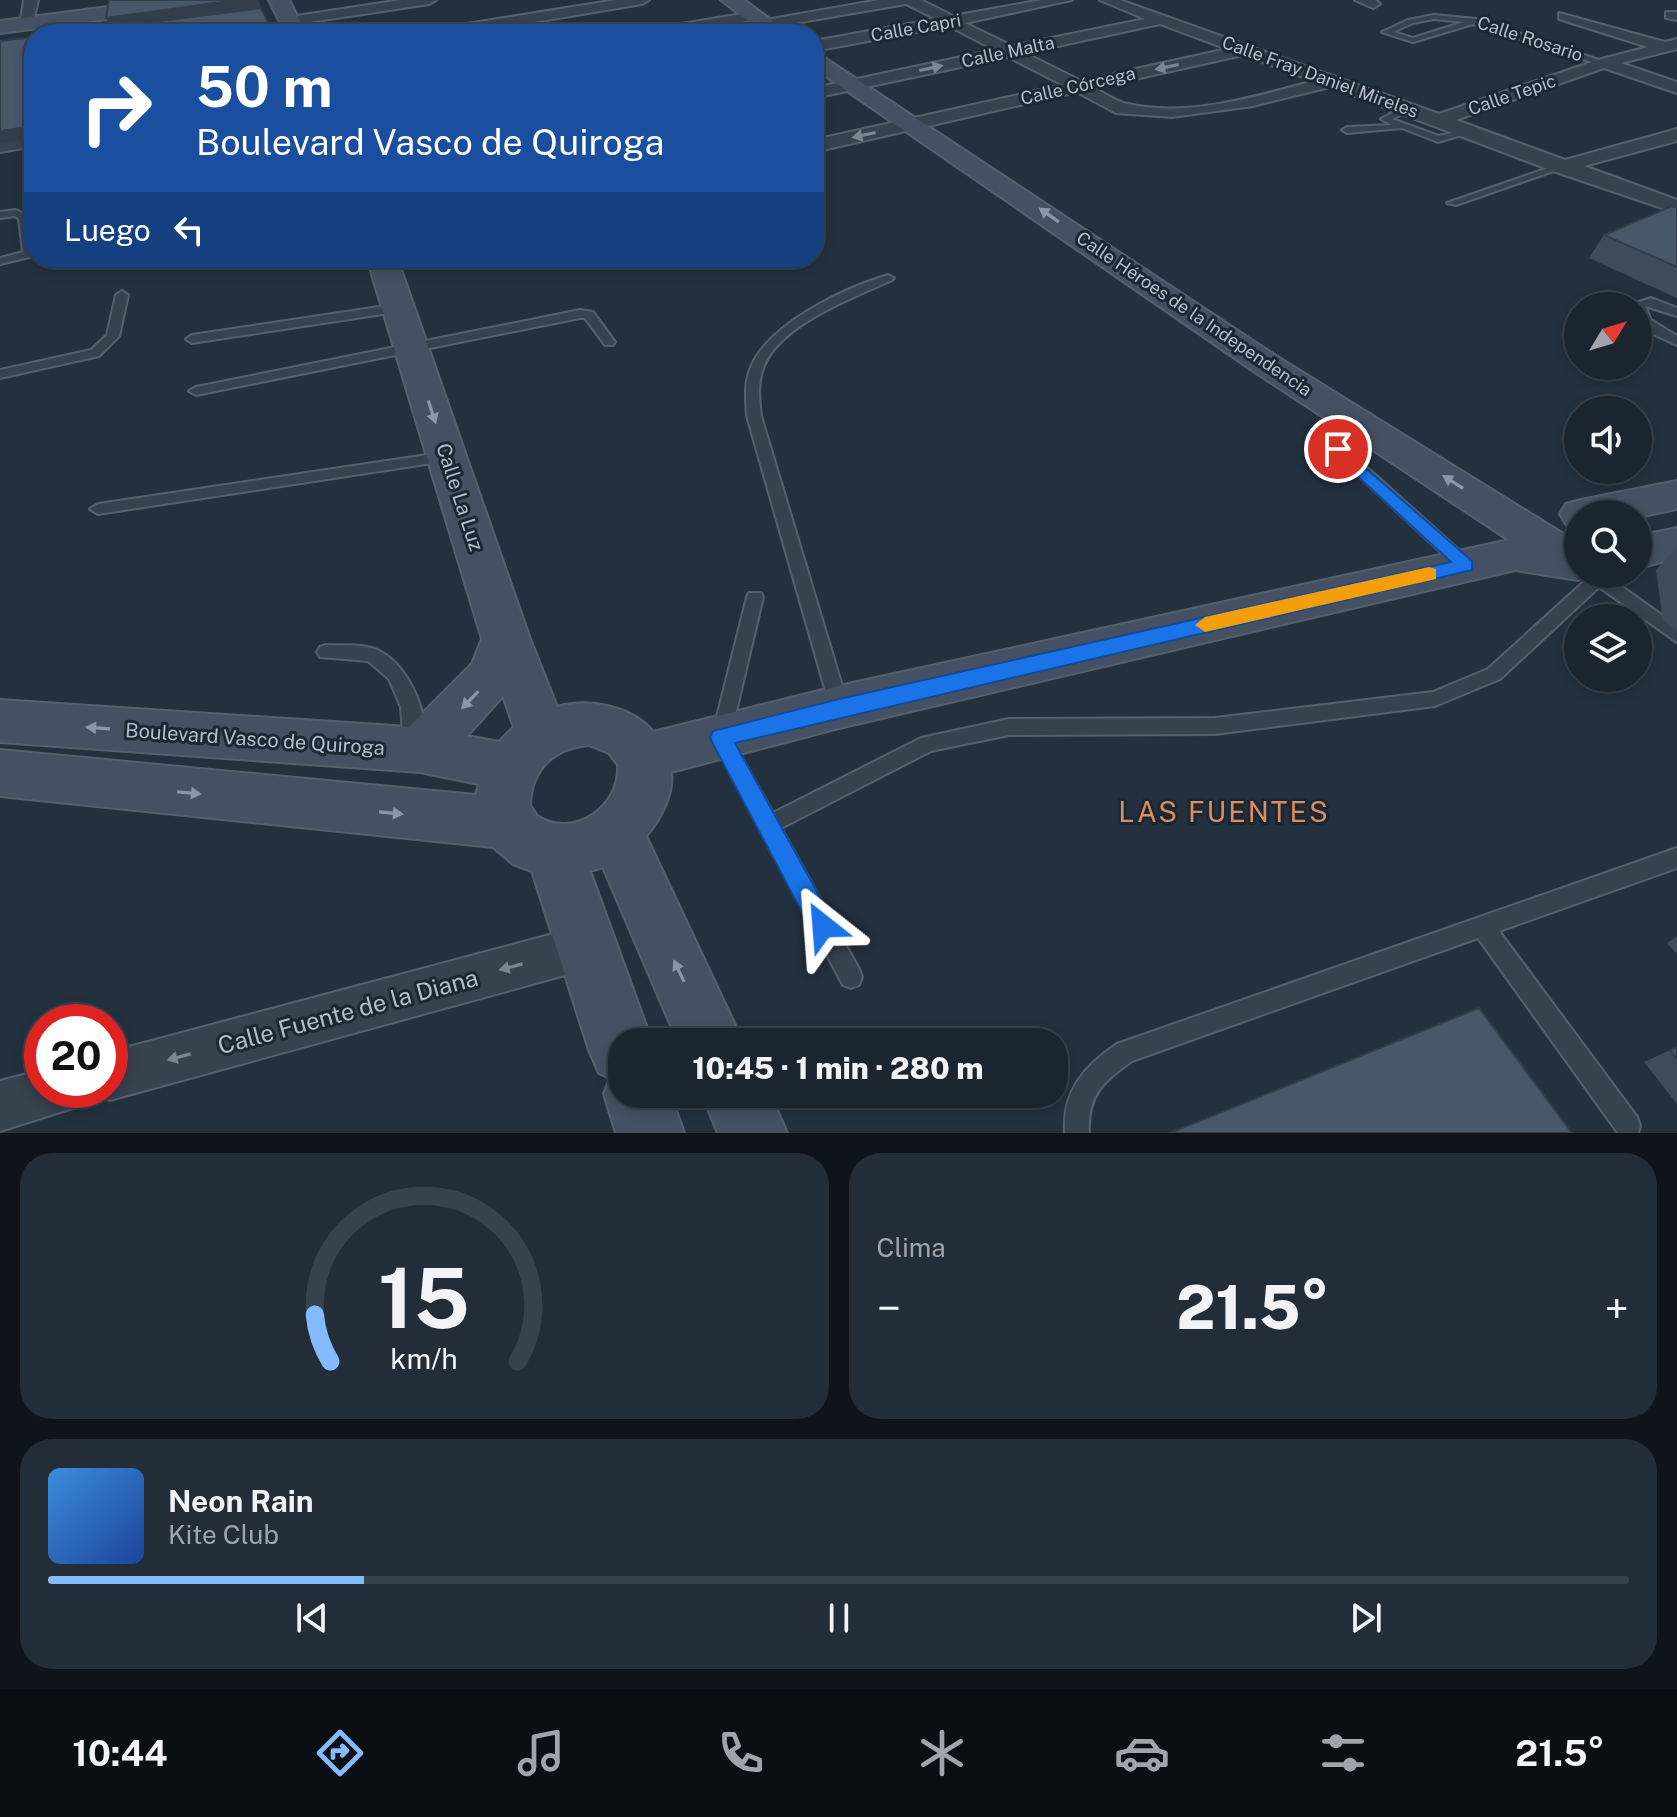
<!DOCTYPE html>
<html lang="es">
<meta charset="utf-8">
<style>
:root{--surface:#1a252f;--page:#232d37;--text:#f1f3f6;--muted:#9fa5aa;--line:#38424b;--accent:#84bafe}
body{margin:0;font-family:"Public Sans",sans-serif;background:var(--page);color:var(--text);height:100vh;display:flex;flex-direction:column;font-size:30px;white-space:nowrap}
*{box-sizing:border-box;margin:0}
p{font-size:26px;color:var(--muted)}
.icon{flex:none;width:44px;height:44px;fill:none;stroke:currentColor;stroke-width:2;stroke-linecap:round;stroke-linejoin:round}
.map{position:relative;height:1133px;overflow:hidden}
.sheet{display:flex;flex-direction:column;gap:20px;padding:20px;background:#0e141a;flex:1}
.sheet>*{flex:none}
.hud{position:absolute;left:24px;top:24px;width:800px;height:244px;border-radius:32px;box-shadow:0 4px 12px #0003,0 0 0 2px var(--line);background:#1a4fa0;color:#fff;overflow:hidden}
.needle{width:52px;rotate:52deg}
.fabs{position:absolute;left:1564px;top:292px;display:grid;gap:16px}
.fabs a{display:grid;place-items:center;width:88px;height:88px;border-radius:50%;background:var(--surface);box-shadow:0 4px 12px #0003,0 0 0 2px var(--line);font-size:40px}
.speed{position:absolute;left:24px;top:1004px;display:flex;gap:16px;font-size:40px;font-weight:700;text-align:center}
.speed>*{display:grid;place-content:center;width:104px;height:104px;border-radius:50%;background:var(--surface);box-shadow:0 4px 12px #0003,0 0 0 2px var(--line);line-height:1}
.speed .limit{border:12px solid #d22;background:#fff;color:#111}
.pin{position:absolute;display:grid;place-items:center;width:68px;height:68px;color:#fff;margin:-34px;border:4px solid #fff;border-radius:50%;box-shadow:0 2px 8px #0007}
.me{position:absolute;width:88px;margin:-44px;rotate:332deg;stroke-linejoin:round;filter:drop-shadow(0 0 6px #0008)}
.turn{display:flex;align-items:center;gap:28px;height:168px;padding:0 40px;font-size:36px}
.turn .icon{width:104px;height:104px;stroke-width:2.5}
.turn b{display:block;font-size:56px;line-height:68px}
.then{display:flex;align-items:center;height:76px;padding:0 40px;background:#0003;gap:16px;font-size:30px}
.big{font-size:60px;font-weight:800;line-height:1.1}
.sheet .widget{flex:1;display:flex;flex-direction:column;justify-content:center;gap:12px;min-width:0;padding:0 28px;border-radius:32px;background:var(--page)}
.sheet .dial{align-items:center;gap:0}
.dial svg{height:208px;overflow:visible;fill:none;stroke:var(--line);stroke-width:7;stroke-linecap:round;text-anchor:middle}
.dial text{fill:var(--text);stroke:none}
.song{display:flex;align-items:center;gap:24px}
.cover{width:96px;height:96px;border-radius:12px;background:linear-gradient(135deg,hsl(210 70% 55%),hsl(220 70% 35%))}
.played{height:8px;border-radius:4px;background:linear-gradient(90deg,var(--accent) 20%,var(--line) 20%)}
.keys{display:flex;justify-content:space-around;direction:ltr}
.heat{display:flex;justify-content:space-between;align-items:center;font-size:44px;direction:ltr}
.sheet .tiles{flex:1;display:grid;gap:20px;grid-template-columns:1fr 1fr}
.widget:last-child{grid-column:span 2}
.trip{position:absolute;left:608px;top:1028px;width:460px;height:80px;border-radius:32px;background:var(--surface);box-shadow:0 4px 12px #0003,0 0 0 2px var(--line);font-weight:800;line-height:80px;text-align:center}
.dock{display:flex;height:128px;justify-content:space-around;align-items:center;background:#0a0f13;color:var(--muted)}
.dock .icon{width:56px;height:56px}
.dock .current{color:var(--accent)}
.dock b{font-size:36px;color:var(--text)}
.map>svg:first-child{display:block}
</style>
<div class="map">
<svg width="1677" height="1133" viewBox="0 0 1677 1133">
<rect width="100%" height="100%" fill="#23313f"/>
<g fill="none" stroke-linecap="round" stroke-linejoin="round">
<!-- lane casing -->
<g stroke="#55606d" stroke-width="4">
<path id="lane" d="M1434 15 1476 19 1608 63 1601 65 1473 24 1413 42 1382 32 1408 20ZM1434 19 1464 22 1413 38 1393 32 1413 23Z
M1405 106 1409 109 1408 111 1392 119 1439 136 1470 128 1475 131 1438 142 1402 128 1347 133 1342 130 1347 127 1392 125 1381 119Z
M1554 166 1562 168 1456 205 1447 203Z
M16 210 29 217 34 256 0 264V258L23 252 19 219 15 216 0 218V212Z
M888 275 894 278 892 280C853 298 781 324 764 366 757 382 759 399 761 416L848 706 845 711 839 714 833 711 830 706 747 416C746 399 744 382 751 367 769 323 845 288 888 275Z
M122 291 128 295 119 336 99 356 0 378V370L91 350 107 335 116 295Z
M1651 298 1677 308V316L1645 306 1651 320 1677 336V345L1653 334 1638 319V306L1633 304Z
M399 304 405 308 403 311 192 343 186 339 192 335Z
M580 310 593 312 615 342 613 345H605L585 318H580L196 395 189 391 196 387Z
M1338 444 1343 446 1472 562 1474 566 1472 570H1460L1333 452 1331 449 1333 446Z
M447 452 454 457 452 460 98 514 90 509 98 504Z
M1584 574H1604L1677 626V642L1599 587 1500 679 1435 706 1215 734 1009 735 931 751 781 828 859 969 862 977 859 985 851 988 843 985 712 737 747 597 749 593H761L763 597 730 737 773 813 921 738 1009 719 1215 718 1433 692 1488 669 1587 579Z
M326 645C344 646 365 643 381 652 409 666 434 721 420 750L413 752 406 750 404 744 401 707 389 679 368 661 320 657 317 652 320 647Z
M1677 848V868L1499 931 1637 1117 1640 1126 1638 1133H1618L1478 938 1132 1061C1103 1082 1087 1095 1089 1133H1065C1062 1092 1084 1066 1117 1044Z"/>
</g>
<!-- street casing -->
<g stroke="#55606d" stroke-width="4">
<path id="street" d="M24 0H38L33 22 21 19Z
M401 0H436L429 4 290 25 283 21 290 17Z
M616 0H649L642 4 463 34H428L436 29Z
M879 0H921L953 16 1042 0H1072L965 23 1012 46 1145 19 1100 0H1120L1439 114 1598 60 1648 47 1559 19V13L1665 42 1677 39V49L1621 63 1677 82V93L1604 68 1456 120 1565 160 1677 129V141L1584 166 1677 200V213L1553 171 1330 87 1253 106 1172 117 1116 113 1077 92 814 152V140L1063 85 1008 57 814 98V88L995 50 949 26 814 51V41L936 19 906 4 766 28 759 24 766 20ZM1160 24 1227 49 1081 81 1025 53ZM1243 55 1314 81C1258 96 1187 118 1128 104 1117 102 1105 94 1095 88Z
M1355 0H1375L1380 4 1373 8Z
M754 12 759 13V19L677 34H643L651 29Z
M1666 12H1677V20L1666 18Z
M34 134V146L0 152V140Z
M587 925 603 931 609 947 603 963 587 969 110 1100 92 1090H110V1052Z
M42 1070V1090H83L76 1107 0 1131V1081Z"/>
</g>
<!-- secondary casing -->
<g stroke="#55606d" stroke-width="4">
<path id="secondary" d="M162 0H217L207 6 0 33V21Z
M269 0H289L306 34H286Z
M721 0H744L790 34H766Z
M814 51 1276 356 1578 543V574L1594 575 1578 580 1515 570 839 728 671 772C674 794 660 820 646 836L743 1042H678L603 867 590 871 652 1042H622V1094H670L684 1133H616L604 1094 610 1078 599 1073 589 1050 532 871 513 864 493 847 0 796V750L476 795 479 784 420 772 0 742V700L409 727 472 664 482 639 367 258H397L530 639 557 707C589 698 632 706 653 732L839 686 1509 540 1252 370 814 68ZM503 696 514 727 499 742 467 736ZM589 745 609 753 618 765C621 806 574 840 537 816L530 805C531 769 554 748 589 745Z
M1677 481V509L1638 517V514H1578V528L1566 524 1560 514 1566 504 1581 500Z
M1677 528V558L1638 568V536Z
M702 1094H770L787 1133H718Z"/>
</g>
<!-- lane -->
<use href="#lane" fill="#37424f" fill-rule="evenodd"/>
<!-- street -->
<use href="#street" fill="#37424f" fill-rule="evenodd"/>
<!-- secondary -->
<use href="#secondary" fill="#455162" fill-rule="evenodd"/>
</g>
<!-- wall -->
<path fill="#3e4c5a" d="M1677 208V298L1589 258 1604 235Z
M1677 547V631L1663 621 1656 570Z
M1677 937V954L1667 943Z
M1677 1047V1104L1644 1062Z"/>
<!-- shaded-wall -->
<path fill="#323e4a" d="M237 0H258L264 15 115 34 106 18Z
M34 126V138L0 143V131Z"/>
<!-- building -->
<path fill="#485869" stroke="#323e4a" stroke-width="2" d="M109 0H237L106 18Z
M261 8 274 34H55Z
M34 37V126L0 131V41Z
M1672 206 1677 208V267L1604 235Z
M1479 1008 1572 1133H1170Z
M1677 1047V1059L1670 1050Z"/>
<!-- one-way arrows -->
<defs><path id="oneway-solid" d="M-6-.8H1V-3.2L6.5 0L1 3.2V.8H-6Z" transform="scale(2)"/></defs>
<g fill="#7b8693">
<use href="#oneway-solid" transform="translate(1167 67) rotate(168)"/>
<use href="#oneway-solid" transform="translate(931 68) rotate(-12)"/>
<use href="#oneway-solid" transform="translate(864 135) rotate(168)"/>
<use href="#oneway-solid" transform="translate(511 967) rotate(165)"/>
<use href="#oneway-solid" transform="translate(179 1057) rotate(165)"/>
</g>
<g fill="#8c97a6">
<use href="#oneway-solid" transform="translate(1049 215) rotate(-145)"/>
<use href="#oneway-solid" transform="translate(432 412) rotate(72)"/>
<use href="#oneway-solid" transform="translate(1453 482) rotate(-148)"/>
<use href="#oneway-solid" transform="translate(470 700) rotate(134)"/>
<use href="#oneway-solid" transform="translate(98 728) rotate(-176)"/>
<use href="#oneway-solid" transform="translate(189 793) rotate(6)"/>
<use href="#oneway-solid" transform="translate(391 813) rotate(5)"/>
<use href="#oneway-solid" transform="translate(679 971) rotate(-115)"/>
</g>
<!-- route -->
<path fill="#1a73e8" stroke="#114b97" stroke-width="2" d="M1338 444 1472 561V570L735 743 836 926 832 935 823 938 814 935 713 744 710 737 713 731 839 699 1451 562 1332 453 1330 449Z"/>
<!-- slow -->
<path fill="#f59e0b" d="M1429 567 1436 569V579L1205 632 1195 625 1205 617Z"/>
<g text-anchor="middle" stroke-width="6" stroke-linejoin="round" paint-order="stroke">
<!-- far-street labels -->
<g font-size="18" fill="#b3bdca" stroke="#1c2734">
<text transform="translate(916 28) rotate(-10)" y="6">Calle Capri</text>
<text transform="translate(1530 39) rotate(18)" y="6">Calle Rosario</text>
<text transform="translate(1008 52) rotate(-12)" y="6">Calle Malta</text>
<text transform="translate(1320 77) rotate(20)" y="6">Calle Fray Daniel Mireles</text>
<text transform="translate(1078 86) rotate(-13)" y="6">Calle Córcega</text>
<text transform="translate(1512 95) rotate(-19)" y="6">Calle Tepic</text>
<text transform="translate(1194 314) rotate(34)" y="6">Calle Héroes de la Independencia</text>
</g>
<!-- street labels -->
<g font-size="20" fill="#b3bdca" stroke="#1c2734">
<text transform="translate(460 497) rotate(72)" y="7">Calle La Luz</text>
<text transform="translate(255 739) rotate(4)" y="7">Boulevard Vasco de Quiroga</text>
</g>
<!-- near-street labels -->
<g font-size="24" fill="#b3bdca" stroke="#1c2734">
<text transform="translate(348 1012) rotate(-15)" y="8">Calle Fuente de la Diana</text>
</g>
<!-- near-quarter labels -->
<g font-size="28" letter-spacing="2" fill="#db8d5d" stroke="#1c2734">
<text x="1224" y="822">LAS FUENTES</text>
</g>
</g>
</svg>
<div class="fabs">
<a><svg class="needle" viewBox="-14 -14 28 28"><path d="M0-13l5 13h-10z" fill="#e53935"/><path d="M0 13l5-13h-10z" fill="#9fa5aa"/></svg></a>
<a><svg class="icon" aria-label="sound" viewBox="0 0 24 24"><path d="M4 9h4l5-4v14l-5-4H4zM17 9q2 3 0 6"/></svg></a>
<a><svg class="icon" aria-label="search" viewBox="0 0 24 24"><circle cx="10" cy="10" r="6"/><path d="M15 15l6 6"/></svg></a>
<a><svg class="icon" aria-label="layers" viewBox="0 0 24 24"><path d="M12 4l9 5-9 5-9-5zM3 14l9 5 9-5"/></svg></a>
</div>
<div class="speed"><div class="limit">20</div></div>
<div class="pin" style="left:1338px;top:449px;background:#d93025"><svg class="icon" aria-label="arrive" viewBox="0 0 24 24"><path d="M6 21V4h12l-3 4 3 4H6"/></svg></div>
<svg class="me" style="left:823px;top:926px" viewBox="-20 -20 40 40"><path d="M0-17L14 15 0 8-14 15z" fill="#1a73e8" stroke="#fff" stroke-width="4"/></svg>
<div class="trip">10:45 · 1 min · 280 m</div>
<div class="hud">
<div class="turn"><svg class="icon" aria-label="right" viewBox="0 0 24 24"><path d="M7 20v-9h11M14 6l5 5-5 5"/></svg><div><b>50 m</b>Boulevard Vasco de Quiroga</div></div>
<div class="then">Luego<svg class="icon" aria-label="left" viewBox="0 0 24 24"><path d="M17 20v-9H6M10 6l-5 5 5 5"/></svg></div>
</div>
</div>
<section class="sheet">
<div class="tiles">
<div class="widget dial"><svg viewBox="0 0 100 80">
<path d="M14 69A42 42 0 1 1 86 69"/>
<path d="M14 69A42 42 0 0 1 8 51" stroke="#84bafe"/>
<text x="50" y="56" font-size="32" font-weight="700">15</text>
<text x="50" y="72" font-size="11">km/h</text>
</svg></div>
<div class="widget"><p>Clima</p>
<div class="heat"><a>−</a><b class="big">21.5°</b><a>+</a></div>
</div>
<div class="widget">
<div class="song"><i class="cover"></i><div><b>Neon Rain</b><p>Kite Club</p></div></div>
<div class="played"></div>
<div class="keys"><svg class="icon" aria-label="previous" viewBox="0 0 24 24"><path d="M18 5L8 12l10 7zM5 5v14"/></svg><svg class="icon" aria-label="pause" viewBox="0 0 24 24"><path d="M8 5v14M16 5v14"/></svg><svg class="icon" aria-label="next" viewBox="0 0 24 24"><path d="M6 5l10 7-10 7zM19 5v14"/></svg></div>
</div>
</div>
</section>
<nav class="dock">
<b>10:44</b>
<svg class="icon current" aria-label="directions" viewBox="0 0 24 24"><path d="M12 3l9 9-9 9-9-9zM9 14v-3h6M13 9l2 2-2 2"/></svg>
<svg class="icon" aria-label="music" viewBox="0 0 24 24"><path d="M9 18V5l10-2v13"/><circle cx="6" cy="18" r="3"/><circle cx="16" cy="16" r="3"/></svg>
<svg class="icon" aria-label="phone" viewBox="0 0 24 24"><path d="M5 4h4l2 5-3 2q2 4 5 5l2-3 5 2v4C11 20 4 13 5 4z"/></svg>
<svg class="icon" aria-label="climate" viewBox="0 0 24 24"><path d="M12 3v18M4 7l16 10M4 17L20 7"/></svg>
<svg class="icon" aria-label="car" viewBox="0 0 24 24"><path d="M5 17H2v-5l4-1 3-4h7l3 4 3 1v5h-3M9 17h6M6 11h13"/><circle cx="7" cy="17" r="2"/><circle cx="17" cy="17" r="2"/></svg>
<svg class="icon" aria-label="filters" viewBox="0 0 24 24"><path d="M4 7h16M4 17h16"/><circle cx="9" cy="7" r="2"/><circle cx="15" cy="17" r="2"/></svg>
<b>21.5°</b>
</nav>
